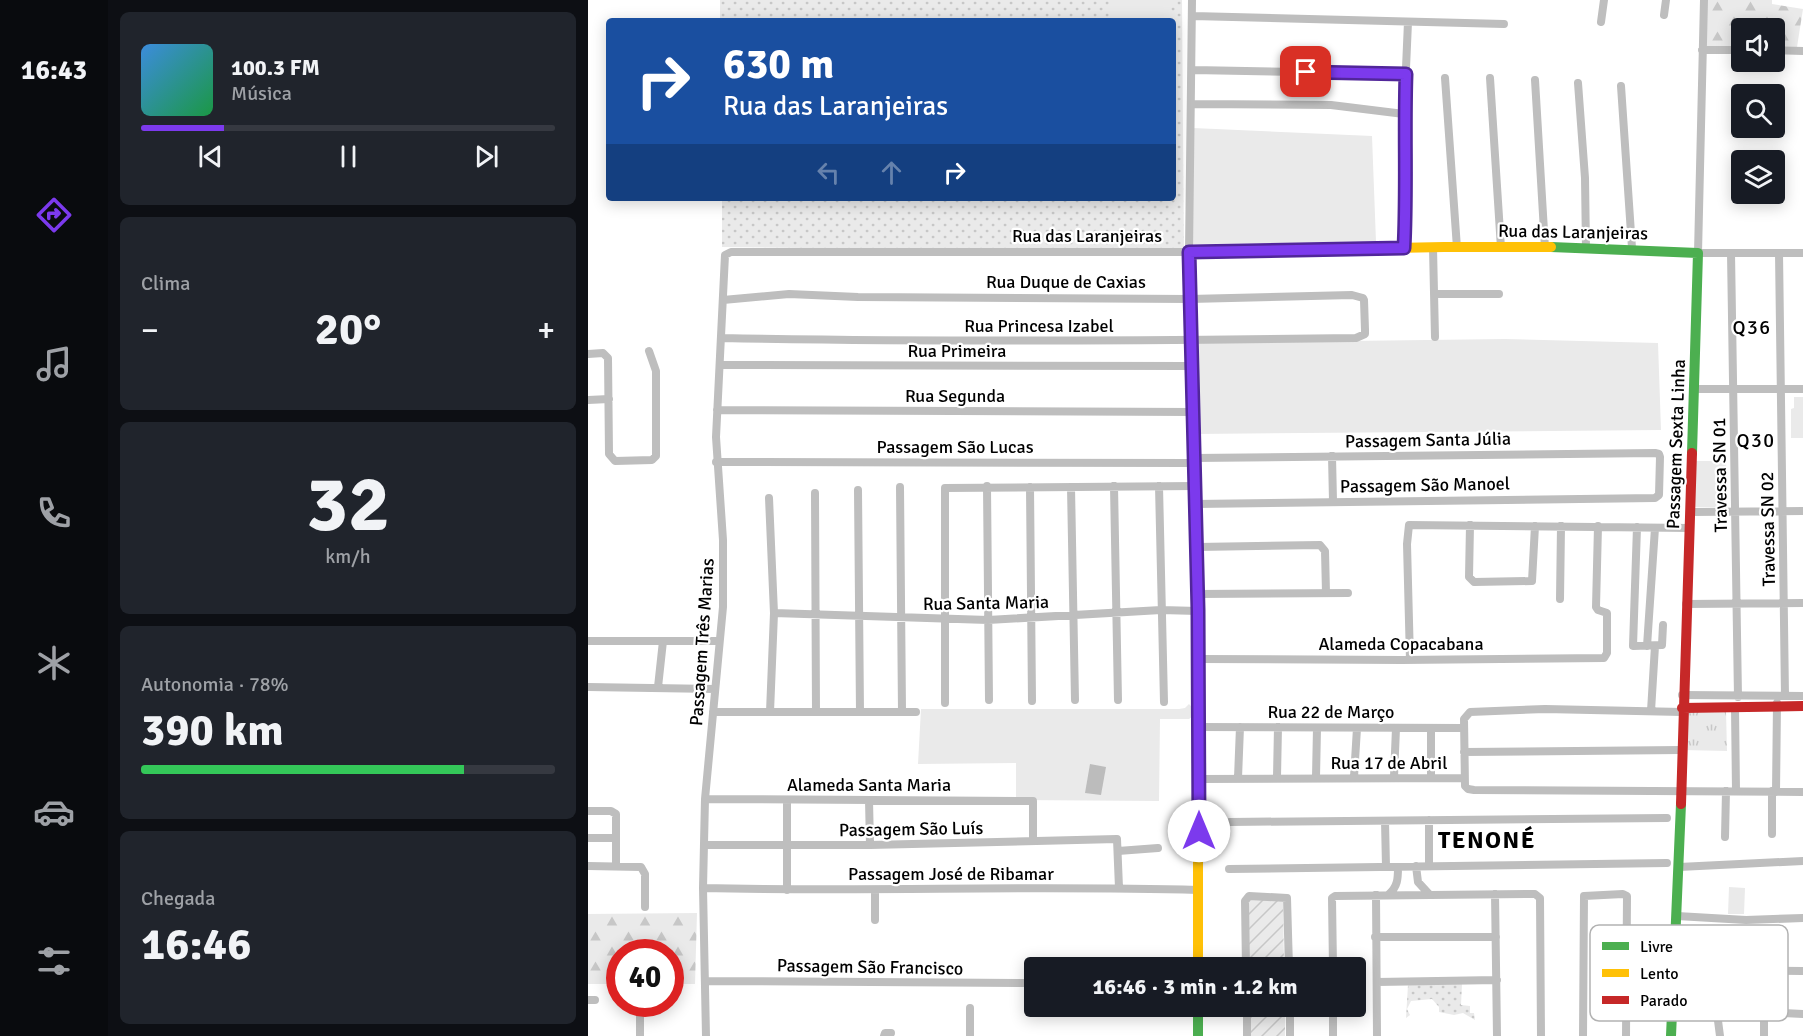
<!DOCTYPE html>
<html lang="pt">
<meta charset="utf-8">
<style>
:root{--surface:#171b24;--page:#20242c;--text:#f1f3f6;--muted:#9ea1a6;--line:#363941;--accent:#7c3aed}
body{margin:0;font-family:Signika,sans-serif;background:var(--page);color:var(--text);height:100vh;display:flex;flex-direction:column;font-size:22px;white-space:nowrap}
*{box-sizing:border-box;margin:0}
p{font-size:20px;color:var(--muted)}
.icon{flex:none;width:33px;height:33px;fill:none;stroke:currentColor;stroke-width:2;stroke-linecap:round;stroke-linejoin:round}
.map{position:relative;flex:1;overflow:hidden}
.panel{display:flex;flex-direction:column;gap:12px;padding:12px;background:#0d0f14;width:480px}
.panel>*{flex:none}
.hud{position:absolute;left:18px;top:18px;width:570px;height:183px;border-radius:6px;box-shadow:0 3px 15px #0003;background:#1a4fa0;color:#fff;overflow:hidden}
.controls{position:absolute;left:1143px;top:18px;display:grid;gap:12px}
.controls a{display:grid;place-items:center;width:54px;height:54px;border-radius:6px;background:var(--surface);box-shadow:0 3px 15px #0003;font-size:30px}
.speed{position:absolute;left:18px;top:939px;display:flex;gap:12px;font-size:30px;font-weight:700;text-align:center}
.speed>*{display:grid;place-content:center;width:78px;height:78px;border-radius:50%;background:var(--surface);box-shadow:0 3px 15px #0003;line-height:1}
.speed .limit{border:9px solid #d22;background:#fff;color:#111}
.pin{position:absolute;display:grid;place-items:center;width:51px;height:51px;color:#fff;margin:-26px;border-radius:12px;box-shadow:0 3px 9px #0006}
.me{position:absolute;width:66px;margin:-33px;rotate:0deg;stroke-linejoin:round;filter:drop-shadow(0 0 4px #0008)}
.turn{display:flex;align-items:center;gap:21px;height:126px;padding:0 18px;font-size:27px}
.turn .icon{width:78px;height:78px;stroke-width:2.5}
.turn b{display:block;font-size:42px;line-height:51px}
.lanes{display:flex;align-items:center;height:57px;padding:0 18px;background:#0003;justify-content:center;gap:30px;direction:ltr}
.lanes .off{opacity:.35}
.big{font-size:45px;font-weight:700;line-height:1.1}
.panel .widget{flex:1;display:flex;flex-direction:column;justify-content:center;gap:9px;min-width:0;padding:0 21px;border-radius:9px;background:var(--page)}
.panel .dial{align-items:center;gap:0}
.dial b{font-size:78px;line-height:1}
.song{display:flex;align-items:center;gap:18px}
.cover{width:72px;height:72px;border-radius:9px;background:linear-gradient(135deg,hsl(210 70% 55%),hsl(140 70% 35%))}
.played{height:6px;border-radius:3px;background:linear-gradient(90deg,var(--accent) 20%,var(--line) 20%)}
.keys{display:flex;justify-content:space-around;direction:ltr}
.heat{display:flex;justify-content:space-between;align-items:center;font-size:33px;direction:ltr}
.charge{height:9px;border-radius:4px;background:linear-gradient(90deg,#34c759 78%,var(--line) 0)}
.trip{position:absolute;left:436px;top:957px;width:342px;height:60px;border-radius:6px;background:var(--surface);box-shadow:0 3px 15px #0003;font-weight:700;line-height:60px;text-align:center}
main{display:flex;flex:1;min-height:0}
.menu{display:flex;flex-direction:column;width:108px;justify-content:space-around;align-items:center;background:#090b0e;color:var(--muted)}
.menu .icon{width:42px;height:42px}
.menu .active{color:var(--accent)}
.menu b{font-size:27px;color:var(--text)}
.map>svg:first-child{display:block}
</style>
<main>
<nav class="menu">
<b>16:43</b>
<svg class="icon active" aria-label="directions" viewBox="0 0 24 24"><path d="M12 3l9 9-9 9-9-9zM9 14v-3h6M13 9l2 2-2 2"/></svg>
<svg class="icon" aria-label="music" viewBox="0 0 24 24"><path d="M9 18V5l10-2v13"/><circle cx="6" cy="18" r="3"/><circle cx="16" cy="16" r="3"/></svg>
<svg class="icon" aria-label="phone" viewBox="0 0 24 24"><path d="M5 4h4l2 5-3 2q2 4 5 5l2-3 5 2v4C11 20 4 13 5 4z"/></svg>
<svg class="icon" aria-label="climate" viewBox="0 0 24 24"><path d="M12 3v18M4 7l16 10M4 17L20 7"/></svg>
<svg class="icon" aria-label="car" viewBox="0 0 24 24"><path d="M5 17H2v-5l4-1 3-4h7l3 4 3 1v5h-3M9 17h6M6 11h13"/><circle cx="7" cy="17" r="2"/><circle cx="17" cy="17" r="2"/></svg>
<svg class="icon" aria-label="filters" viewBox="0 0 24 24"><path d="M4 7h16M4 17h16"/><circle cx="9" cy="7" r="2"/><circle cx="15" cy="17" r="2"/></svg>
</nav>
<section class="panel">
<div class="widget">
<div class="song"><i class="cover"></i><div><b>100.3 FM</b><p>Música</p></div></div>
<div class="played"></div>
<div class="keys"><svg class="icon" aria-label="previous" viewBox="0 0 24 24"><path d="M18 5L8 12l10 7zM5 5v14"/></svg><svg class="icon" aria-label="pause" viewBox="0 0 24 24"><path d="M8 5v14M16 5v14"/></svg><svg class="icon" aria-label="next" viewBox="0 0 24 24"><path d="M6 5l10 7-10 7zM19 5v14"/></svg></div>
</div>
<div class="widget"><p>Clima</p>
<div class="heat"><a>−</a><b class="big">20°</b><a>+</a></div>
</div>
<div class="widget dial"><b>32</b><p>km/h</p></div>
<div class="widget"><p>Autonomia · 78%</p><b class="big">390 km</b><div class="charge"></div></div>
<div class="widget"><p>Chegada</p><b class="big">16:46</b></div>
</section>
<div class="map">
<svg width="1215" height="1036" viewBox="0 0 1215 1036">
<defs>
<pattern id="grass-dots" width="8" height="8" patternUnits="userSpaceOnUse" patternTransform="scale(1.5)"><rect width="8" height="8" fill="#eaeaea"/><path d="M2 2h.1M6 6h.1" fill="none" stroke="#c7c7c7" stroke-width="1.8" stroke-linecap="round"/></pattern>
<pattern id="forest-firs" width="22" height="20" patternUnits="userSpaceOnUse" patternTransform="scale(1.5)"><rect width="22" height="20" fill="#eaeaea"/><path d="M5 1l3.5 6h-7zM16 11l3.5 6h-7z" fill="#c7c7c7"/></pattern>
<pattern id="park-tufts" width="24" height="20" patternUnits="userSpaceOnUse" patternTransform="scale(1.5)"><rect width="24" height="20" fill="#eaeaea"/><path d="M3 7l-1-3M5 7V3M7 7l1-3M15 17l-1-3M17 17v-4M19 17l1-3" fill="none" stroke="#c7c7c7"/></pattern>
<pattern id="garden-furrows" width="10" height="10" patternUnits="userSpaceOnUse" patternTransform="scale(1.5)"><rect width="10" height="10" fill="#eaeaea"/><path d="M-1 1l2-2M0 10L10 0M9 11l2-2" fill="none" stroke="#c7c7c7"/></pattern>
</defs>
<rect width="100%" height="100%" fill="#fff"/>
<!-- grass -->
<path fill="url(#grass-dots)" d="M132 0H594L596 253 134 247V198H585V21H132Z
M874 984 873 1005 882 1006V1013H886L887 1020 875 1013 866 1015 851 1012V1007L844 999 823 1001 819 1009 822 1015 818 1018 820 985Z"/>
<!-- forest -->
<path fill="url(#forest-firs)" d="M1118 0H1184V4L1215 9 1209 47 1187 46 1186 28H1154L1153 46H1116Z
M109 913 107 984H83L82 952H32L31 984H0V914Z"/>
<!-- park -->
<path fill="url(#park-tufts)" d="M1094 712H1138L1139 751 1094 750Z"/>
<!-- garden -->
<path fill="url(#garden-furrows)" d="M661 898H695L696 967 661 968Z
M660 1007H697V1036H661Z"/>
<!-- pitch -->
<path fill="#eaeaea" d="M521 0H581V21H521Z
M605 128 784 136 788 242 604 244Z
M917 339 1070 343 1073 430 607 434 608 343Z
M1206 397H1215V438H1203V409L1206 408Z
M1107 461H1138L1139 507H1105Z
M601 704 609 713 601 719H572L571 801 428 800V763L330 764 333 709H591L597 708Z
M1141 887 1157 888 1156 914H1140Z"/>
<!-- water -->
<path fill="#bcbcbc" d="M502 764 518 767 513 795 497 793Z"/>
<g fill="none" stroke-linecap="round" stroke-linejoin="round">
<!-- street -->
<path stroke="#bebebe" stroke-width="8" d="M1116 0 1110 253H1215
M1076 15 1078 0
M605 16 916 24
M1013 22 1016 0
M1114 50H1154
M1186 50 1215 51
M605 70 818 74
M857 78 869 248
M902 78 913 248
M947 80 957 248
M990 83 997 178 998 249
M1033 86 1044 248
M604 104 743 105 816 114
M816 248 818 199 816 114 820 22
M845 248 847 337
M1143 253 1150 697
M1191 253 1197 696
M846 294H911
M134 338C345 342 557 341 768 338L777 334V330L776 300 775 298 764 295 602 299 270 297 201 294 135 300
M0 354 15 353 20 358 21 454 27 461 64 460 68 456V371L61 351
M133 365 604 366
M1107 389H1215
M0 400 21 399
M129 410 606 412
M744 456 745 501
M606 458 1067 453 1071 454 1072 457 1071 495 1067 498 607 504
M128 462 606 463
M399 486 401 700
M526 486 530 700
M571 486 576 702
M312 487 314 712
M442 487 444 701
M483 487 487 700
M270 490 272 712
M227 493 228 712
M181 498 186 613 182 712
M1103 512 1215 511
M882 525 881 577 886 582 944 581 947 526
M1049 527 1045 646 1074 645 1075 625
M609 547 732 545 737 551 738 593
M610 594 760 593
M972 599 973 526
M1098 604 1215 603
M186 613 400 620 573 610 610 611
M0 641H131
M1059 646 1067 528
M611 659 814 660 1016 658 1019 653V613L1010 610 1008 607 1010 526
M822 660 819 544 821 525 1102 528
M0 687 127 689
M70 687 75 641
M1094 695 1215 696
M357 703V488L607 486
M1147 708 1148 791
M1063 711 1067 646
M125 712H328
M1094 712 957 709 882 712 876 719 877 786 880 789 886 790 1215 792
M610 727 875 728
M876 752 1093 750
M689 777 690 727
M728 777 729 728
M766 777 769 728
M806 777 808 728
M843 777V728
M650 778 652 727
M611 779 876 778
M1188 792 1189 703
M117 799 445 801V841
M199 800V890
M281 800 282 845
M0 811H23L28 814V866
M797 821 798 867
M642 822 1079 818
M1184 834V791
M1137 837 1138 791
M0 838H28
M116 845H282L529 839 531 888
M530 851 570 848
M0 866 53 867 57 874V907
M828 866 830 882 841 894
M841 866V820
M1091 867 1215 861
M641 869 1079 863
M115 888C280 892 445 885 610 890
M907 894 909 1036
M788 895 789 1036
M800 895C810 887 810 878 810 867
M1089 916 1158 920 1215 918
M287 920V890
M787 937H908
M658 968 657 901 661 896 699 898 701 968
M745 968 744 898 747 896 947 894 952 898 953 1036
M1086 970 1215 971
M1129 972V1013L1132 1036
M117 981 447 983
M789 982 909 980
M0 1000H7
M659 1006V1036
M702 1006V1036
M745 1006V1036
M382 1008V1036
M1084 1015 1176 1012 1215 1014
M52 1036V1004
M118 1036 115 888 117 799 135 607V540L128 437 137 255 143 252H601L604 0
M296 1036 297 1033H303
M995 1036 996 896 1035 894 1039 896 1038 1036
M1176 1036V971"/>
<!-- fast -->
<path stroke="#4caf50" stroke-width="10" d="M963 247 1110 253 1104 453
M601 265 610 611V729
M610 1006V1036
M1083 1036 1093 804"/>
<!-- slow -->
<path stroke="#ffc107" stroke-width="10" d="M601 265V252L856 247H963
M610 729V968"/>
<!-- jam -->
<path stroke="#c62828" stroke-width="10" d="M1094 708 1215 706
M1093 804 1104 453"/>
</g>
<g fill="none" stroke-linecap="round" stroke-linejoin="round">
<!-- route casing -->
<g stroke="#51269a" stroke-width="15">
<path id="route" d="M611 831 610 610 601 252 816 248C819 190 816 132 818 74L718 72"/>
</g>
<!-- route -->
<use href="#route" stroke="#7c3aed" stroke-width="10"/>
</g>
<g text-anchor="middle" stroke-width="4.5" stroke-linejoin="round" paint-order="stroke">
<!-- street labels -->
<g font-size="18" fill="#000" stroke="#fff">
<text transform="translate(985 232) rotate(1)" y="6">Rua das Laranjeiras</text>
<text x="499" y="242">Rua das Laranjeiras</text>
<text x="478" y="288">Rua Duque de Caxias</text>
<text x="451" y="332">Rua Princesa Izabel</text>
<text x="369" y="357">Rua Primeira</text>
<text x="367" y="402">Rua Segunda</text>
<text transform="translate(840 440) rotate(-1)" y="6">Passagem Santa Júlia</text>
<text transform="translate(1088 444) rotate(-88)" y="6">Passagem Sexta Linha</text>
<text x="367" y="453">Passagem São Lucas</text>
<text transform="translate(1132 475) rotate(-91)" y="6">Travessa SN 01</text>
<text transform="translate(837 485) rotate(-1)" y="6">Passagem São Manoel</text>
<text transform="translate(1180 529) rotate(-91)" y="6">Travessa SN 02</text>
<text transform="translate(398 603) rotate(-1)" y="6">Rua Santa Maria</text>
<text transform="translate(114 642) rotate(-86)" y="6">Passagem Três Marias</text>
<text x="813" y="650">Alameda Copacabana</text>
<text x="743" y="718">Rua 22 de Março</text>
<text x="801" y="769">Rua 17 de Abril</text>
<text x="281" y="791">Alameda Santa Maria</text>
<text transform="translate(323 829) rotate(-1)" y="6">Passagem São Luís</text>
<text x="363" y="880">Passagem José de Ribamar</text>
<text transform="translate(282 967) rotate(1)" y="6">Passagem São Francisco</text>
</g>
<!-- neighbourhood labels -->
<g font-size="20" letter-spacing="1.5" fill="#000" stroke="#fff">
<text x="1164" y="334">Q36</text>
<text x="1168" y="447">Q30</text>
</g>
<!-- district labels -->
<g font-size="24" font-weight="bold" letter-spacing="1.5" fill="#000" stroke="#fff">
<text x="899" y="848">TENONÉ</text>
</g>
</g>
<!-- legend -->
<rect x="1002" y="925" width="198" height="96" rx="9" fill="#fff" stroke="#b2b2b2" stroke-width="1.5"/>
<rect x="1014" y="942" width="27" height="8" fill="#4caf50"/>
<rect x="1014" y="969" width="27" height="8" fill="#ffc107"/>
<rect x="1014" y="996" width="27" height="8" fill="#c62828"/>
<g font-size="16" fill="#000">
<text x="1052" y="952">Livre</text>
<text x="1052" y="979">Lento</text>
<text x="1052" y="1006">Parado</text>
</g>
</svg>
<div class="controls">
<a><svg class="icon" aria-label="sound" viewBox="0 0 24 24"><path d="M4 9h4l5-4v14l-5-4H4zM17 9q2 3 0 6"/></svg></a>
<a><svg class="icon" aria-label="search" viewBox="0 0 24 24"><circle cx="10" cy="10" r="6"/><path d="M15 15l6 6"/></svg></a>
<a><svg class="icon" aria-label="layers" viewBox="0 0 24 24"><path d="M12 4l9 5-9 5-9-5zM3 14l9 5 9-5"/></svg></a>
</div>
<div class="speed"><div class="limit">40</div></div>
<div class="pin" style="left:718px;top:72px;background:#d93025"><svg class="icon" aria-label="arrive" viewBox="0 0 24 24"><path d="M6 21V4h12l-3 4 3 4H6"/></svg></div>
<svg class="me" style="left:611px;top:831px" viewBox="-20 -20 40 40"><circle r="19" fill="#fff"/><path d="M0-13L10 11 0 6-10 11z" fill="#7c3aed"/></svg>
<div class="trip">16:46 · 3 min · 1.2 km</div>
<div class="hud">
<div class="turn"><svg class="icon" aria-label="right" viewBox="0 0 24 24"><path d="M7 20v-9h11M14 6l5 5-5 5"/></svg><div><b>630 m</b>Rua das Laranjeiras</div></div>
<div class="lanes"><svg class="icon off" aria-label="left" viewBox="0 0 24 24"><path d="M17 20v-9H6M10 6l-5 5 5 5"/></svg><svg class="icon off" aria-label="ahead" viewBox="0 0 24 24"><path d="M12 20V5M6 11l6-6 6 6"/></svg><svg class="icon" aria-label="right" viewBox="0 0 24 24"><path d="M7 20v-9h11M14 6l5 5-5 5"/></svg></div>
</div>
</div>
</main>
